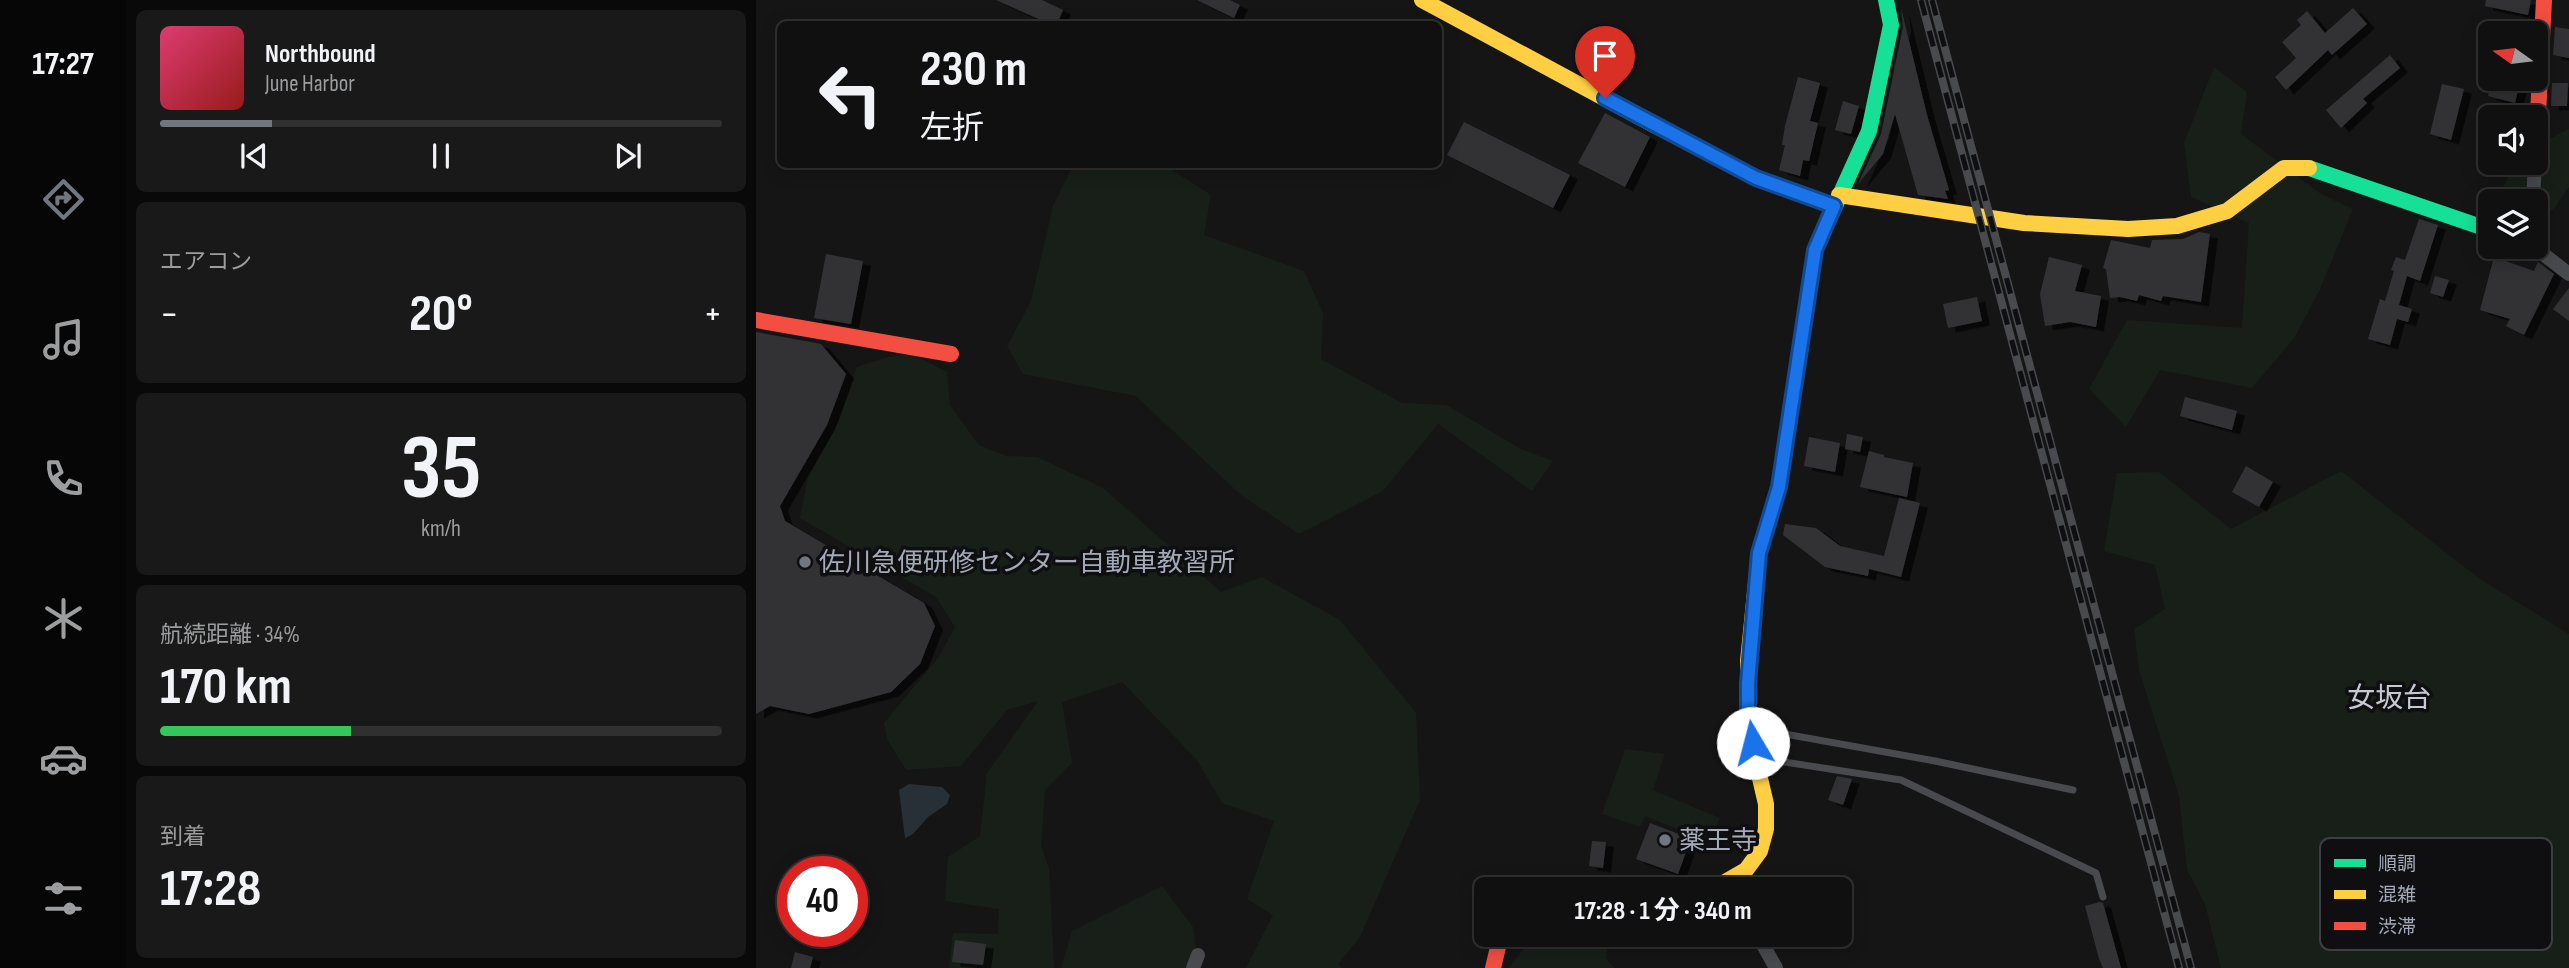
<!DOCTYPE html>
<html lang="ja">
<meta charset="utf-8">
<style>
:root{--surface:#101010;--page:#191919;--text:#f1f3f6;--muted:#9c9d9f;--line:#303030;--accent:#72767e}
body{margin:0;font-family:"Sofia Sans Condensed","Noto Sans JP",sans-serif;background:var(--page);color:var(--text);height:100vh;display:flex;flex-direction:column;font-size:26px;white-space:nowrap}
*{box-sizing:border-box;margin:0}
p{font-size:23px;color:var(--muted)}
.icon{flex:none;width:38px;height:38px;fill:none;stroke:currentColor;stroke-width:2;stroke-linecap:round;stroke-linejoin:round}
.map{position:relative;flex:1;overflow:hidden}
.sheet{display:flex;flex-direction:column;gap:10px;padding:10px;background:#090909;width:630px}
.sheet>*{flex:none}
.banner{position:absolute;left:21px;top:21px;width:665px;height:147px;border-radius:10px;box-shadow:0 4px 18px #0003,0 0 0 2px var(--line);background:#101010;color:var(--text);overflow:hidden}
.needle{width:46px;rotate:284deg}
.fabs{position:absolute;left:1722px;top:21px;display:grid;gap:14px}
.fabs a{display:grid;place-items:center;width:70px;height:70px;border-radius:10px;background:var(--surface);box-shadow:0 4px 18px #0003,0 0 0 2px var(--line);font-size:35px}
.speed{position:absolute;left:21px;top:856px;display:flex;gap:14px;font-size:35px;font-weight:700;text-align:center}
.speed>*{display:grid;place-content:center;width:91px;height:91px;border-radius:50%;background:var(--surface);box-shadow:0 4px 18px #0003,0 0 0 2px var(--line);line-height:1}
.speed .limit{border:10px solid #d22;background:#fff;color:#111}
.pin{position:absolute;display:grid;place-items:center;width:60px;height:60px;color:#fff;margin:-72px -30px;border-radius:50% 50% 50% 0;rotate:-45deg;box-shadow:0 0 7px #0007}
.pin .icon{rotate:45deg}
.me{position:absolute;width:77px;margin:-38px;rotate:352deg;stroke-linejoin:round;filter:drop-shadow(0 0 5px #0008)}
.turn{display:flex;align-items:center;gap:24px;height:147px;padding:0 28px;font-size:32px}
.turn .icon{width:91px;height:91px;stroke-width:2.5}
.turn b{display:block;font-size:49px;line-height:60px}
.big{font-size:52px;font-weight:700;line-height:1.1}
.sheet .card{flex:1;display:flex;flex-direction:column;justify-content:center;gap:10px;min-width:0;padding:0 24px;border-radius:10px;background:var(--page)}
.sheet .dial{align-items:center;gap:0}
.dial b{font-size:91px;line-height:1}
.song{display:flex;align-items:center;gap:21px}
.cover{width:84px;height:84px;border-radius:10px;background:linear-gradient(135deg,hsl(340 70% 55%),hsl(0 70% 35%))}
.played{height:7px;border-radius:4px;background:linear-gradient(90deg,var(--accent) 20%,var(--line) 20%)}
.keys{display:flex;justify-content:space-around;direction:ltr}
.heat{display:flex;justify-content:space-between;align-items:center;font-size:38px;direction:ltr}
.charge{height:10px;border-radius:5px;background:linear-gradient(90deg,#34c759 34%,var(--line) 0)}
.trip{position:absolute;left:718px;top:877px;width:378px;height:70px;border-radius:10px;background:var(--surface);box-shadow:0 4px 18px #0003,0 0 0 2px var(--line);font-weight:700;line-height:70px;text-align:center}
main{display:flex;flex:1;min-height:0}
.menu{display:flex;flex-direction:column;width:126px;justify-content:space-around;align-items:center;background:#060606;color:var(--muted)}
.menu .icon{width:49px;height:49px}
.menu .current{color:var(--accent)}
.menu b{font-size:32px;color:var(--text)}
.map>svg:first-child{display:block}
</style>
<main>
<nav class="menu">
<b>17:27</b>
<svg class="icon current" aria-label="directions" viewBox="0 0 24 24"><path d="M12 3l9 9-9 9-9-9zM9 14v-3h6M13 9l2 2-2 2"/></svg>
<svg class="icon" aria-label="music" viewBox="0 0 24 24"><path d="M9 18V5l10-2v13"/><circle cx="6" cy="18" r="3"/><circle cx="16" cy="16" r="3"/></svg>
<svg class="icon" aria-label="phone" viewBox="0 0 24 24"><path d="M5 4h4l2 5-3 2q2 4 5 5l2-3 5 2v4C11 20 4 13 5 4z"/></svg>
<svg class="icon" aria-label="climate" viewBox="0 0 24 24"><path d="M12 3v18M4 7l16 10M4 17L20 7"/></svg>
<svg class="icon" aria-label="car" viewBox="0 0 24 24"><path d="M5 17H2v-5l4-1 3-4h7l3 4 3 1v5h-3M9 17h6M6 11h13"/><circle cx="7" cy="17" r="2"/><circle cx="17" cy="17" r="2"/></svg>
<svg class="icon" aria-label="filters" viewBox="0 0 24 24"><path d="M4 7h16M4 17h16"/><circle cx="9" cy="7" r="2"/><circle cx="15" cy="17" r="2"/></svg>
</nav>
<section class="sheet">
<div class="card">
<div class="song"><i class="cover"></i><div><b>Northbound</b><p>June Harbor</p></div></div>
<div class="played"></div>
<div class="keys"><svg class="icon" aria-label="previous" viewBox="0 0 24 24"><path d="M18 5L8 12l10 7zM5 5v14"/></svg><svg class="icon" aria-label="pause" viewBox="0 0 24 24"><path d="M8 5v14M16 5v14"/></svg><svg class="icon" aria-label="next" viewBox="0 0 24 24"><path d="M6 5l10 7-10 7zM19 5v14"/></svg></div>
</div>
<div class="card"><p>エアコン</p>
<div class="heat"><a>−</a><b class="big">20°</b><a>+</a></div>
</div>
<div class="card dial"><b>35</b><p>km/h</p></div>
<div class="card"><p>航続距離 · 34%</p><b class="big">170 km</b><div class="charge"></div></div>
<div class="card"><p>到着</p><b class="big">17:28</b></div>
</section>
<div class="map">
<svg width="1813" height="968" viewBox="0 0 1813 968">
<defs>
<filter id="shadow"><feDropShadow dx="8" dy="4.5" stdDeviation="0" flood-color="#0009"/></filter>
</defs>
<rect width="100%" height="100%" fill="#151515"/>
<!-- green -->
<path fill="#181f19" d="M1458 67 1491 92 1485 134 1565 194 1597 209 1564 289 1539 337 1496 388 1404 370 1370 427 1333 389 1371 320 1486 328 1493 223 1435 197 1428 143Z
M1813 129V187L1797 210 1780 214V201H1744L1741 199 1760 163H1780L1789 141Z
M317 165H409L455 195 448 235 548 271 567 313 565 359 646 403 690 405 767 450 797 461 776 491 682 424 627 491 543 534 485 495 380 396 267 374 251 346 275 301 297 206Z
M156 354 191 372 194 405 223 445 250 456 281 457 347 488 465 592 506 577 584 620 660 713 664 800 604 937 582 964 586 968H490L517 915 491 899 518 821 466 803 441 760 366 682 306 702 316 763 289 790 285 845 293 869 298 968H193L197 933 242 934 243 909 189 901 192 857 224 836 231 773 282 701 251 710 205 766 150 770 131 739 128 723 182 658 199 627 180 597 44 518 52 478 82 423 101 367 132 357Z
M1585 471 1724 579 1813 634V968H1465L1449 904 1431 870 1423 796 1383 670 1378 629 1409 609 1399 565 1348 551 1361 473 1403 472 1475 529Z
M869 749 909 754 897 790 964 818 953 842 889 816 884 827 846 814Z
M406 886 437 927 442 968H305L316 931Z
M780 934 848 935 852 938 850 959 859 968H752Z"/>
<!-- water -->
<path fill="#273037" d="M153 784 186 787 194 795 191 804 172 817 157 834 149 838 143 790Z"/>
<!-- building -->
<path fill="#313335" filter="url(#shadow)" d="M240 0H286L307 10 301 24H294Z
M441 0H474L484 5 478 18Z
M1730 0H1775L1772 15 1729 6Z
M1145 8 1171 115 1193 190 1189 191 1192 199 1162 195 1139 114 1127 154 1102 184 1125 134 1147 27Z
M1597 8 1611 24 1576 55 1572 50 1530 90 1519 77 1540 58 1526 42 1545 25 1541 20 1551 11 1569 33Z
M1799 27 1813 29V58L1797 55Z
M1634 55 1644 68 1607 99 1611 103 1585 128 1570 110Z
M1042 77 1064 83 1054 121 1062 123 1053 161 1047 160 1044 176 1023 170 1029 145H1026L1029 126Z
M1736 79 1763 86 1759 103 1732 96Z
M1796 83H1812L1811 106H1795Z
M1686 84 1708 89 1695 140 1674 134Z
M1087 101 1103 106 1095 134 1079 130Z
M849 113 894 137 869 187 822 163Z
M708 122 814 175 797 208 691 155Z
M1663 219 1682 225 1664 281 1651 276 1643 305 1656 309 1652 322 1641 319 1634 345 1612 339 1624 299 1629 301 1638 271 1635 270 1640 257 1649 260Z
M1443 232 1454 234 1445 302 1407 296 1405 301 1383 295 1381 301 1364 297 1354 298 1350 269 1347 268 1355 240 1394 248 1396 240 1427 239Z
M70 254 107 261 95 324 58 318Z
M1293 257 1326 265 1319 291 1345 296 1340 327 1314 322 1289 326 1284 294Z
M1738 257 1778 271 1782 262 1798 274 1768 335 1750 326 1754 319 1724 310Z
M1679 276 1693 280 1687 297 1674 293Z
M1813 288V321L1797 309Z
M1221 297 1226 321 1192 328 1187 304Z
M0 332 65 344 90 374 71 425 24 506 29 521 168 603 179 626 164 664 135 692 53 714 14 706 0 714Z
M1429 397 1481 411 1476 430 1424 416Z
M1091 434 1107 437 1104 452 1089 449Z
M1053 437 1084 443 1079 472 1048 466Z
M1113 451 1128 455V457L1157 463 1151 497 1104 487Z
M1490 466 1517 482 1503 507 1476 492Z
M1143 498 1164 503 1145 577 1113 569 1112 576 1069 567 1027 535 1029 524 1060 528 1084 546 1128 556Z
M1081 776 1096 779 1087 805 1072 800Z
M894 823 928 836 927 839 934 841 922 874 880 859Z
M836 841 850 842 847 868 833 866Z
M1344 902 1347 903 1365 968H1347L1343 959 1329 906Z
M199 940 230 944 227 965 196 962Z
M39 952 57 957 54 968H35Z"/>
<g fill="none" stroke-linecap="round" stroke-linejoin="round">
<!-- lane -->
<path stroke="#484a4e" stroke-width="7" d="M996 728 1179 761 1317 790
M1002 758 1145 780 1340 873 1347 897
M978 838 1003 851"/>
<!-- street -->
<path stroke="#484a4e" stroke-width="14" d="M1777 201 1779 163
M1778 247 1813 274
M1001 934 1020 968
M437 968 442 955"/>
<!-- fast -->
<path stroke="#16e098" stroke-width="16" d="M898 125 1000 178 1078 206
M1553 168 1734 230
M1050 311 1059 250 1113 131 1135 25 1130 0"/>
<!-- slow -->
<path stroke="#ffcf43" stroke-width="16" d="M666 0 898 125
M1083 195 1268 223 1372 229 1421 226 1471 211 1528 168H1553
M957 889 990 870 1004 851 1010 829V804L992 727V661L1003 553 1023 487 1050 311"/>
<!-- jam -->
<path stroke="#f24e42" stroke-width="16" d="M1780 151 1788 0
M0 320 195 354
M737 968 742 947 749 934"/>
<!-- rail casing -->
<g stroke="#484a4d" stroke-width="8">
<path id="rail" d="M1165 0 1423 968
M1176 0 1435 968"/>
</g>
<!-- rail -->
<use href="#rail" stroke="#0f0f11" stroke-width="5" stroke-dasharray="16" stroke-linecap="butt"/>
</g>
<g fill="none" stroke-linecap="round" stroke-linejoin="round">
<!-- route casing -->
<g stroke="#114b97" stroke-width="18">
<path id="route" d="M849 98 1000 178 1078 206 1059 250 1023 487 1003 553 992 683V727L997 743"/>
</g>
<!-- route -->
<use href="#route" stroke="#1a73e8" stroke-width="12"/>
</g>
<!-- markers -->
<g fill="#72767e" stroke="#0f0f11" stroke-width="2.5">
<circle cx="49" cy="562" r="7"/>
<circle cx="909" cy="840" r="7"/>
</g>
<g text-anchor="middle" stroke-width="7" stroke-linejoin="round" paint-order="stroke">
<!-- poi labels -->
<g font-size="26" fill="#a4aab7" stroke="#0f0f11" text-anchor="start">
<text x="63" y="571">佐川急便研修センター自動車教習所</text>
<text x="923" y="849">薬王寺</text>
</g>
<!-- neighbourhood labels -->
<g font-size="28" fill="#c5c9d3" stroke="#0f0f11">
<text x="1633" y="707">女坂台</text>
</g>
</g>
<!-- legend -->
<rect x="1564" y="838" width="232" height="112" rx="10" fill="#0f0f11" stroke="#3c3e43" stroke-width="2"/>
<rect x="1578" y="859" width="32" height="8" fill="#16e098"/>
<rect x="1578" y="890" width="32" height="9" fill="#ffcf43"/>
<rect x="1578" y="922" width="32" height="8" fill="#f24e42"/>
<g font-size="19" fill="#a4aab7">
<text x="1622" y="870">順調</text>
<text x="1622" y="901">混雑</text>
<text x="1622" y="933">渋滞</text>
</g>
</svg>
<div class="fabs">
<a><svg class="needle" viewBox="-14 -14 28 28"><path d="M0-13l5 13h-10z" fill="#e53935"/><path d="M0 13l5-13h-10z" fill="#9c9d9f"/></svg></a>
<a><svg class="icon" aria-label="sound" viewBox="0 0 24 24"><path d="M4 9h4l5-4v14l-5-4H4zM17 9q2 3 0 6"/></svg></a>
<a><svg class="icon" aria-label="layers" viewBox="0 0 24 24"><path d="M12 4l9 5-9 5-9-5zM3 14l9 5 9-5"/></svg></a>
</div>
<div class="speed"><div class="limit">40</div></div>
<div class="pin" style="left:849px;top:98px;background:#d93025"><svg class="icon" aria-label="arrive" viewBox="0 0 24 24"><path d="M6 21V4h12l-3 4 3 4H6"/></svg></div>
<svg class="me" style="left:997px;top:743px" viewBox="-20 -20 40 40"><circle r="19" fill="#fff"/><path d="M0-13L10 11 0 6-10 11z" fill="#1a73e8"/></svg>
<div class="trip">17:28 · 1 分 · 340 m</div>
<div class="banner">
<div class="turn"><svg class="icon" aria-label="left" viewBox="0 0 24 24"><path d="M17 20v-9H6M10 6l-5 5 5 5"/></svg><div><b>230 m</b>左折</div></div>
</div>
</div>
</main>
